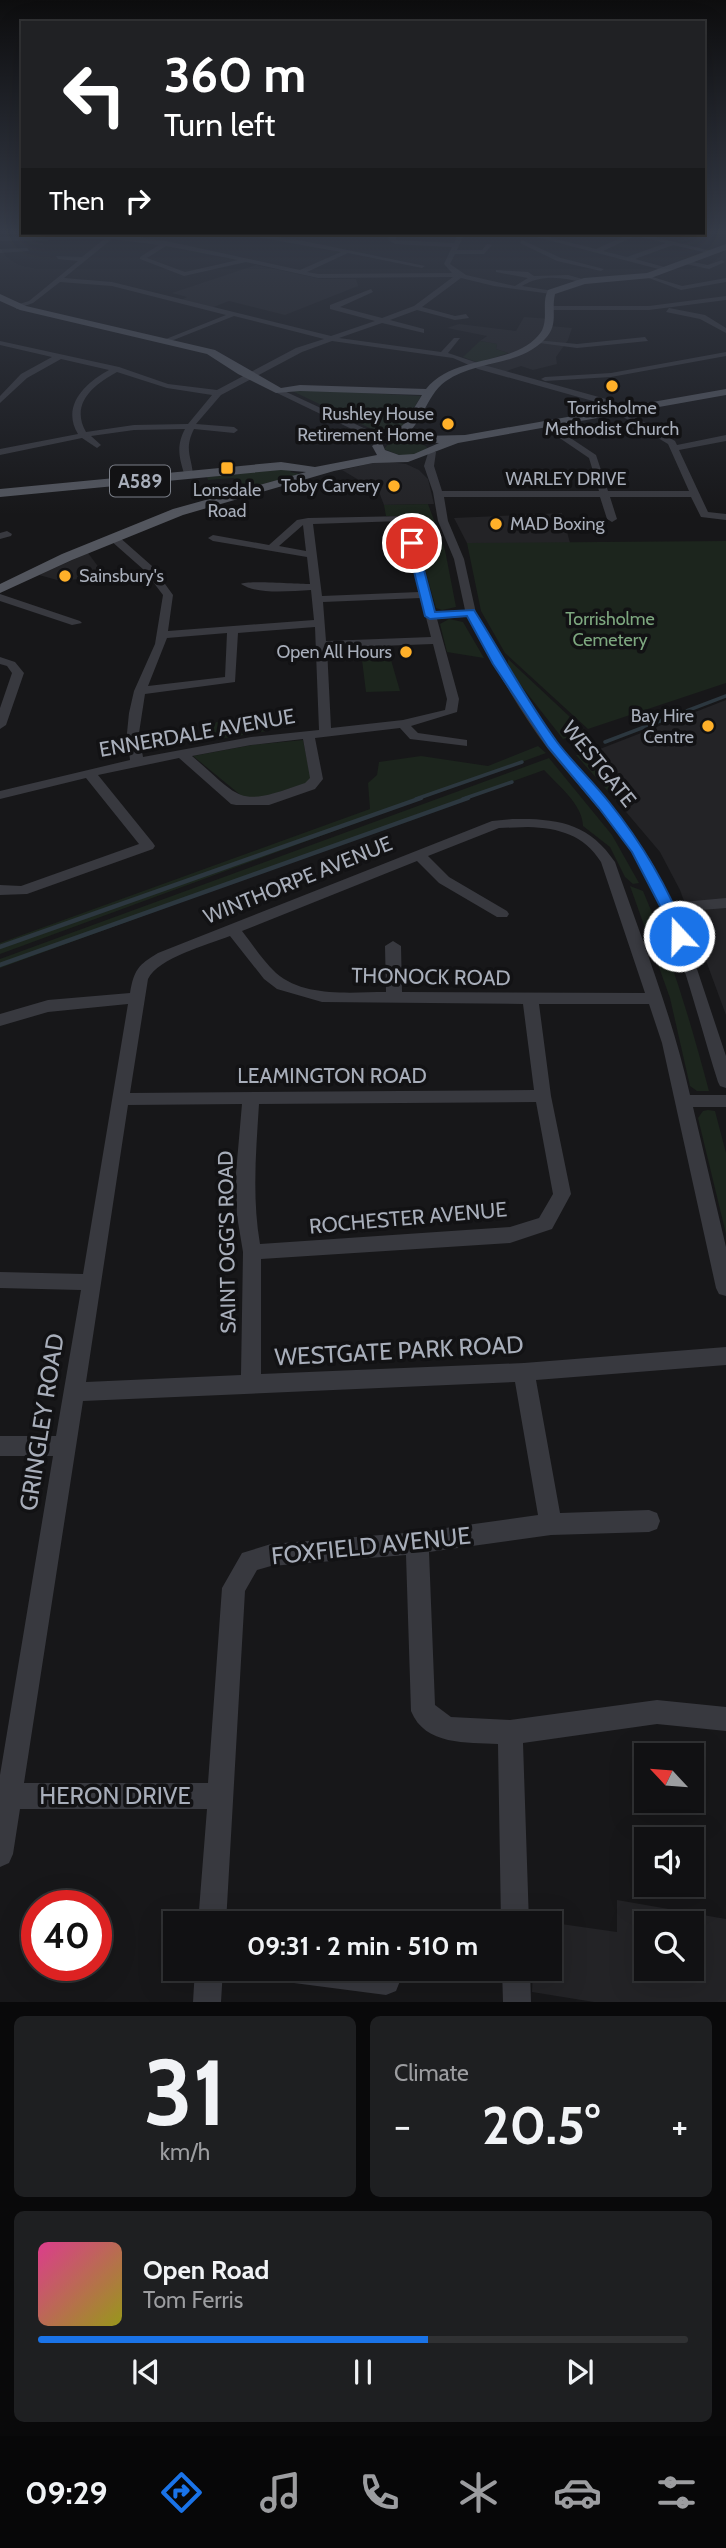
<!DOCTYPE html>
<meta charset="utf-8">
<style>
:root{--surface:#111113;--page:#1e1f21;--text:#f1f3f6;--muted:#9c9da0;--line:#303133;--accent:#1a73e8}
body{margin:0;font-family:Cabin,sans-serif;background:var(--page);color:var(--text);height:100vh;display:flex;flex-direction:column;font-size:26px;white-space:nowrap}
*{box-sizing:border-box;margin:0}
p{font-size:23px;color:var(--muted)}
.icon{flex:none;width:38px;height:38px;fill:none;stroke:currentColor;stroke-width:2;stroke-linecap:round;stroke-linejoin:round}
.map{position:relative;height:2002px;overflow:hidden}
.side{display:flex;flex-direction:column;gap:14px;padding:14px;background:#09090a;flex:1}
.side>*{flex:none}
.hud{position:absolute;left:21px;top:21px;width:684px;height:214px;border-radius:0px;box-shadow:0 7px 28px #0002,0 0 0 2px var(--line);background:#202124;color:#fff;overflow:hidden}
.needle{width:46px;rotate:296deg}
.fabs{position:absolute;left:634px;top:1743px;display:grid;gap:14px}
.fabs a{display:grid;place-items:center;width:70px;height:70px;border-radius:0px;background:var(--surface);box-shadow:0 7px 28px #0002,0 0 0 2px var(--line);font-size:35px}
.speed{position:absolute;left:21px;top:1890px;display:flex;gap:14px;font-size:35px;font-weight:700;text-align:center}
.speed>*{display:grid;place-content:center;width:91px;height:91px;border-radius:50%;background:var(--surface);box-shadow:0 7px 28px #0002,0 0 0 2px var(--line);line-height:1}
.speed .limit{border:10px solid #d22;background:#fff;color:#111}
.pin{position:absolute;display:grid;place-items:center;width:60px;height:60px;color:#fff;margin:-30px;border:4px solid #fff;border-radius:50%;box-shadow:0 2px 7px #0007}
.me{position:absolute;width:77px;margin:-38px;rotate:339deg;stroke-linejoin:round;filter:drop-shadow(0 0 5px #0008)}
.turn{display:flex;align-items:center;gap:24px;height:147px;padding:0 28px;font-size:32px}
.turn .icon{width:91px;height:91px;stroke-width:2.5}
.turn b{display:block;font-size:49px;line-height:60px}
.then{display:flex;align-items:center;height:66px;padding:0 28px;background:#0003;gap:14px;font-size:26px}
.big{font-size:52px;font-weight:800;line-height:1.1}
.side .widget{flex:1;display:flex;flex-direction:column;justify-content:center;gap:10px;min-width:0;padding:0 24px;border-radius:10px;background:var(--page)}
.side .dial{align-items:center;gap:0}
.dial b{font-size:91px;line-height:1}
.song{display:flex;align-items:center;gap:21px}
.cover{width:84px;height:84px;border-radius:10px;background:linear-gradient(135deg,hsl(330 70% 55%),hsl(60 70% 35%))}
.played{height:7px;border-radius:4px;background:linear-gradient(90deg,var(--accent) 60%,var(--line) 60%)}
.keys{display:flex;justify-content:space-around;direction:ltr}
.heat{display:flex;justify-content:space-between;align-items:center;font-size:38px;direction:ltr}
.side .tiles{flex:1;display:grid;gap:14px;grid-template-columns:1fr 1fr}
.widget:last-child{grid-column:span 2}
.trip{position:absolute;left:163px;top:1911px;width:399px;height:70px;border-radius:0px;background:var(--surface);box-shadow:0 7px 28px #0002,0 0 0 2px var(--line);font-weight:800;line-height:70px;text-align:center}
.tabs{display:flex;height:112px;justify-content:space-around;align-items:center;background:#070708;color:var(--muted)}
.tabs .icon{width:49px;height:49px}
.tabs .selected{color:var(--accent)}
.tabs b{font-size:32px;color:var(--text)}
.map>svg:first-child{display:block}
</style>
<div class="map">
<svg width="726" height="2002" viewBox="0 0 726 2002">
<rect width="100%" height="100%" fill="#171719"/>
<!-- built -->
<path fill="#232326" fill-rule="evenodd" d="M256 265 320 279H356L358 286 285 315 229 301 211 308 181 300 187 297 172 293Z
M524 317 551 319 550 326 572 328 568 340 556 357 557 364 533 370 521 366 504 372 485 366 519 354 508 353 496 349 497 344 480 341 487 336 447 328 459 324 516 331Z
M381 461 406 464 419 470 428 479 434 504 384 505 379 492 342 470Z
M562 513 570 543H467L454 518Z
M88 553 103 573 91 579 57 580 39 575Z
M726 700V1015L680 890 660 852 621 806 632 805 627 796 587 754Z
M617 1900 726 1919V2002H594L532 1992 533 1969H550V1923H533V1920L617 1932ZM646 1923H691V1969H646Z"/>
<!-- green -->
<path fill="#1c251d" d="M480 341 497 344 496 349 508 353 479 363 463 357Z
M288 389 421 396 400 431 380 433Z
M405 440 417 441 427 447 426 451 404 457 384 449 389 443Z
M295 468 290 472 301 474 244 489 242 483 233 478 208 480 207 477Z
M428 504 445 550 456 607 442 610 436 608 410 516H386L384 505Z
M726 541V683L588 729 505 653 481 611 467 543Z
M449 619 463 622 484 658 447 652 440 624Z
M508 659 586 732 563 739 508 669Z
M362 660H391L400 691 366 692Z
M216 722 267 731 208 741Z
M303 740 311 778 307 783 254 800 243 797 193 756 252 745Z
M538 746 546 753 0 954V943L370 809 368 783 377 775 379 762 421 756 488 766Z
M587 754 633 805 621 806 576 755Z
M549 758 612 835 639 883 633 884 625 877 610 847 583 826C583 805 558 785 544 770L0 968V959Z
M630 886 643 891C671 956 691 1023 709 1091H697L690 1086 670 998Z
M708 1110 715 1111 726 1153V1234L698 1118 703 1111Z"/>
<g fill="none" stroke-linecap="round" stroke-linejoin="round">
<!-- stream-far1 -->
<path stroke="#2c373f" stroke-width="3.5" d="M605 742 726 696
M416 799 522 762
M463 799 512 782"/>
<!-- stream -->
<path stroke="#2c373f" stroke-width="4.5" d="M0 947 421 798
M0 965 468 798"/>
<!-- minor -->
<path fill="#38393f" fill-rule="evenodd" d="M240 234 294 239 425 266 422 268 348 253 307 272 318 274 452 273 444 264 452 247 395 244 388 240 390 234H396V240L454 243 458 234H464L457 250H482L487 244 492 245 484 254H455L450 264 466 275 515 286 528 278 496 272V270L528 272 534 276 568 275 586 280 584 283C563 277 541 274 522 286L553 291 551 294 494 286 461 278 422 307 455 316 466 314 469 318 455 320 417 310 390 320 424 329V333L382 323 339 338 441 352 454 338H460L448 353 484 365 606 399 675 441 677 445 726 435V441L679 450 708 512 726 514V520L701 517 691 497H610L617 519 612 522 607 519 600 497H444L448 521 464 559 476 613 505 664 557 743 609 802 650 859 672 903 726 898V908L676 912 684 930 726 1056V1088L720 1086 718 1082C695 1010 677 926 638 862 612 820 578 786 548 749 517 708 492 661 467 617L437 619 459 699 457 712 411 726 418 733 467 740V746L410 739 400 728 315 738 323 779 315 789 269 805H236L231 804 179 758 98 775 153 843 155 846 153 849 27 894 0 895V885L21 886 139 844 86 778 0 799V791L130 760 127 733 129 713 134 691 155 644 163 595 144 570 110 540V536H118L152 566 173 595 168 631 314 620 311 590C290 591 258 595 241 584 246 580 297 584 310 584L307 557 213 541 208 538 213 535 269 545 297 520 308 518 408 516 435 612 465 610 454 559 438 521 433 492 424 466 429 450 436 452 434 466 442 491H599L589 458 542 426V422L545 421 596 455 608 491H689L668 444 600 403 478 369 453 358 332 341 302 352 221 395 196 424 234 427 238 430 234 433 194 429C183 451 193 458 193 478L185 476C179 458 176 446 185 429L134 430 91 436 101 445 97 448 82 438 0 455V449L78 434C61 406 85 383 109 370L61 359 27 378 0 403V396L21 374 52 357 0 345V341L119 367 168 384 217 390 296 348 324 339 234 316 166 343V339L226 315 112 286 60 282 33 303 16 309V305L29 301 78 261 58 259 56 256 82 257 104 239 0 241V237L124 235 166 241 300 270 341 252ZM112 239 159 245 140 257V259L184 276 246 262 318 278 453 277 414 306 382 318 340 307 373 292 371 289 330 305V309L375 321 331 336 112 282 64 278ZM166 246 238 260 185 272 147 258ZM117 372 167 388 212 395 188 424 134 425 86 432C70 404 93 385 117 372ZM401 521 419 592 322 596 313 524ZM303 525 306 551 279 546ZM421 598 431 637 326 641 323 602ZM315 627 319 730 251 737 143 757 139 733 145 694 235 682 238 633ZM227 633 225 677 148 686 167 638ZM433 644 447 699 445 710 403 720 331 728 327 648ZM303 739 310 778 305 783C237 807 244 801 192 756L251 745Z
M525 234H536L596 249 629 234H643L715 252 712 254 673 245 635 259 668 268 666 271ZM635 236 666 243 627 257 603 251Z
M522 240 561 258 604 269 601 271 557 261 520 243Z
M27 248 29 251 0 253V249Z
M683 260 708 265 722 260 725 262 709 269 681 263Z
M646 275 682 286 726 278V282L681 290 646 277Z
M726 296V300L649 310H551L547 308 551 306H649Z
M669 308 705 315 726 328V333L700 319 666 312Z
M645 337 648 341 577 348 532 342 536 340 577 344Z
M726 352V356L611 377 545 381 541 379 545 377 611 373Z
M280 389 368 430 383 445 376 447 362 434 277 393Z
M7 531 12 534 11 536 0 539V533Z
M0 594 80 621 82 623 72 625 0 601Z
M0 657 15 662 24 673 6 725 0 729V708L12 673 7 666 0 664Z
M512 819C557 818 589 823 615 862 642 940 672 1015 690 1095H726V1107H693L726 1247V1296L719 1294 716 1288 662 1043 649 1004H539L551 1096 571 1194 552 1229 510 1243 261 1259V1374L524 1363 726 1347V1365L536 1380 560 1513 649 1510 657 1513 660 1521 657 1529 649 1532 551 1535 429 1552 435 1705 451 1717 510 1720 657 1700 726 1707V1731L657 1724 523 1743 529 1923H501L498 1744C467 1742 425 1746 411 1711L406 1555 271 1566 257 1570 245 1591 226 1923H198L207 1809H20L13 1854 9 1863 0 1867V1775L53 1456H0V1436H56L81 1290 0 1288V1272L83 1274 128 1004 48 1012 0 1026V1014L48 1000 130 993C134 970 138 965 158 953L492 821ZM528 827C559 828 584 835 601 862L645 993 402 992 401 946 393 941 385 946 386 992C351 992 305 998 276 973 263 961 253 945 242 931L417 861 439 883 497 917H507L509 914 507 911 449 877 428 856 499 828ZM230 936 264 979 277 989 322 1002 523 1004 534 1090 130 1093 148 979C158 958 207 945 230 936ZM536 1102 553 1194 539 1218 510 1227 260 1244C252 1197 256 1152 259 1104ZM242 1104 236 1173 237 1216 243 1252 241 1375 86 1382 128 1105ZM515 1382 538 1515 417 1532 271 1544 242 1553 222 1588 208 1783H24L83 1401Z
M195 1969H223L221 2002H193Z
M280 1969H390L396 1971 400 1981 396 1991 386 1995 294 1983 284 1979Z
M502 1969H530L531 2002H503Z"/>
<!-- major -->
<path fill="#53565e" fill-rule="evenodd" d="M726 244V250L651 278 585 284 555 294C551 311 559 325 545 339 519 367 476 360 446 381 424 396 422 432 395 441L389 438 405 423 422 395 300 391 276 393 238 374 207 354 20 310 0 301V294L26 306 215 350 281 388 300 385 426 389C455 353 517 367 541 332 549 319 541 303 548 290L584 278 647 273Z
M726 389V395L458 443 408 462 373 463 334 471 183 515 72 560 0 593V584L62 554 173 509 306 472 281 470 0 497V489L281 462 315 467 377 455 372 446 378 442 382 443 385 450 399 455 414 454 439 443 418 442V438L422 436 465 435Z"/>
</g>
<!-- sky -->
<linearGradient id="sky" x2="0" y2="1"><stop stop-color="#0d0d0e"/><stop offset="0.45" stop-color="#363c49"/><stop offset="1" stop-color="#363c49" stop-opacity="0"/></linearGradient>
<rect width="726" height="515" fill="url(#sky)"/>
<!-- route -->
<path fill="#1a73e8" stroke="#114b97" stroke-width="2" d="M412 540 417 543 435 612 474 610C502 654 526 700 557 742 573 763 593 782 609 802 642 843 668 887 687 936L685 939H674L661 908 632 852 599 808 548 747 493 664 467 616 430 619 425 616 407 543Z"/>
<!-- markers -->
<g fill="#ffb029" stroke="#121214" stroke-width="2.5">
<circle cx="612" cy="386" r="7"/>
<circle cx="448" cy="424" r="7"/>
<rect x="220" y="461" width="14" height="14" rx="3.5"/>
<circle cx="394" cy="486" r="7"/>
<circle cx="496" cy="524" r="7"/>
<circle cx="65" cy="576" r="7"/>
<circle cx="406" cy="652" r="7"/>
<circle cx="708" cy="726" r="7"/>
</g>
<g text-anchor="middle" stroke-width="7" stroke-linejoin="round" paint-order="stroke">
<!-- far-poi labels -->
<g font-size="18" fill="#a8aeba" stroke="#121214" text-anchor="end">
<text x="612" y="414" text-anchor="middle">Torrisholme<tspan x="612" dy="21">Methodist Church</tspan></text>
<text x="434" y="420">Rushley House<tspan x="434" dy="21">Retirement Home</tspan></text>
<text x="380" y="492">Toby Carvery</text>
<text x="227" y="496" text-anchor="middle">Lonsdale<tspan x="227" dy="21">Road</tspan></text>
<text x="510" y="530" text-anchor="start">MAD Boxing</text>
<text x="79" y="582" text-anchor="start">Sainsbury's</text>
<text x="392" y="658">Open All Hours</text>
<text x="694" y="722">Bay Hire<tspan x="694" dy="21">Centre</tspan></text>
</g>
<!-- far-street labels -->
<g font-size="18" fill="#a8aeba" stroke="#121214">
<text x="566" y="485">WARLEY DRIVE</text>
</g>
<!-- far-park labels -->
<g font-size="18" fill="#7da77f" stroke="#121214">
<text x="610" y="625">Torrisholme<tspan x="610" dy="21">Cemetery</tspan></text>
</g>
<!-- shield labels -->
<rect fill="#121214" stroke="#7b7f88" stroke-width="2" x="110" y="465.5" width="60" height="31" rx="5"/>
<g font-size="19" font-weight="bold" fill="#a8aeba">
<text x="140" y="488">A589</text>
</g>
<!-- street labels -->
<g font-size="21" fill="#a8aeba" stroke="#121214">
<text transform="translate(197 733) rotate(-10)" y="7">ENNERDALE AVENUE</text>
<text transform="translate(599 764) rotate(51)" y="7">WESTGATE</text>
<text transform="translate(298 880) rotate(-22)" y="7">WINTHORPE AVENUE</text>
<text transform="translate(431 977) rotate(1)" y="7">THONOCK ROAD</text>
<text x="332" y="1083">LEAMINGTON ROAD</text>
<text transform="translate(408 1218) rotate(-5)" y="7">ROCHESTER AVENUE</text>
<text transform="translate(227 1242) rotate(-91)" y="7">SAINT OGG'S ROAD</text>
</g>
<!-- near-street labels -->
<g font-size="24" fill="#a8aeba" stroke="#121214">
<text transform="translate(399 1351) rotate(-3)" y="8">WESTGATE PARK ROAD</text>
<text transform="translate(42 1422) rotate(-81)" y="8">GRINGLEY ROAD</text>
<text transform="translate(371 1546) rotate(-6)" y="8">FOXFIELD AVENUE</text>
<text x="115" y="1804">HERON DRIVE</text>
</g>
</g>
</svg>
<div class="fabs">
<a><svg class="needle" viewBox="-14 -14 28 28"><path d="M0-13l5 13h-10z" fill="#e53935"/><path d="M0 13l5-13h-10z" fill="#9c9da0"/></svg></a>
<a><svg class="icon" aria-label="sound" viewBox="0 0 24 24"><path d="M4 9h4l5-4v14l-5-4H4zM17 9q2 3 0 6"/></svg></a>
<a><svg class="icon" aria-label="search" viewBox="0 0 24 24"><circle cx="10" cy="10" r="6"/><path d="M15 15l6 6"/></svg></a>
</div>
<div class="speed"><div class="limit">40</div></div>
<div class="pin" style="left:412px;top:543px;background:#d93025"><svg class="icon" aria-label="arrive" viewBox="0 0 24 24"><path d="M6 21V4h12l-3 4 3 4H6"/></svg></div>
<svg class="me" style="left:679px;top:936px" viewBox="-20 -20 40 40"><circle r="17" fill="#1a73e8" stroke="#fff" stroke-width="3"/><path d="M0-11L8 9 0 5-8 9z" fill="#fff"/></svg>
<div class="trip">09:31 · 2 min · 510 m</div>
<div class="hud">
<div class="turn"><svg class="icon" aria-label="left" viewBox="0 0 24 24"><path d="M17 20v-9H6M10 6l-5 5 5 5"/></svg><div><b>360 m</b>Turn left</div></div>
<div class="then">Then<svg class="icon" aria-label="right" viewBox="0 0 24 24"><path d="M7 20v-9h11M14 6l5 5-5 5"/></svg></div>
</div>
</div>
<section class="side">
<div class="tiles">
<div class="widget dial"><b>31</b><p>km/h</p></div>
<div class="widget"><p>Climate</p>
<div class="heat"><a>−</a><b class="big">20.5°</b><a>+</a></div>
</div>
<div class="widget">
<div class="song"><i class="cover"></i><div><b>Open Road</b><p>Tom Ferris</p></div></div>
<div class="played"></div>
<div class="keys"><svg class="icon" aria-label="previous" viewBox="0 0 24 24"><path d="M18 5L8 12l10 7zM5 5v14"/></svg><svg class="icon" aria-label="pause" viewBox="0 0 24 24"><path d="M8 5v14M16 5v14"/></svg><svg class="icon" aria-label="next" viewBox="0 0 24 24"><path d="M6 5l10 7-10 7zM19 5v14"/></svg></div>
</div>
</div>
</section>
<nav class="tabs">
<b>09:29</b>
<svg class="icon selected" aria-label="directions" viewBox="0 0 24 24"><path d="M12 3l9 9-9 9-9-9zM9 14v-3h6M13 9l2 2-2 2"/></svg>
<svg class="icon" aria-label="music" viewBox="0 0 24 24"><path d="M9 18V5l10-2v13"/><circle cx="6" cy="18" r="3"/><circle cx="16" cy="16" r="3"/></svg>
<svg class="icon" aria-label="phone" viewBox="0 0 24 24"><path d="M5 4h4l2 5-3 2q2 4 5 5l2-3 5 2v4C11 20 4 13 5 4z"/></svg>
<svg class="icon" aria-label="climate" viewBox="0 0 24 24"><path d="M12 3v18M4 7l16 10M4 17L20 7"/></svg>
<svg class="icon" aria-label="car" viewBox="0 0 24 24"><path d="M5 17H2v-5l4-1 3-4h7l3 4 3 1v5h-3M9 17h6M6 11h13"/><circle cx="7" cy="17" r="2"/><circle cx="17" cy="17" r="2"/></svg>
<svg class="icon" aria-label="filters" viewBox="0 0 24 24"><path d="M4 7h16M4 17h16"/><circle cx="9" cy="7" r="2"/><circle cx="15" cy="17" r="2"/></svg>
</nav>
